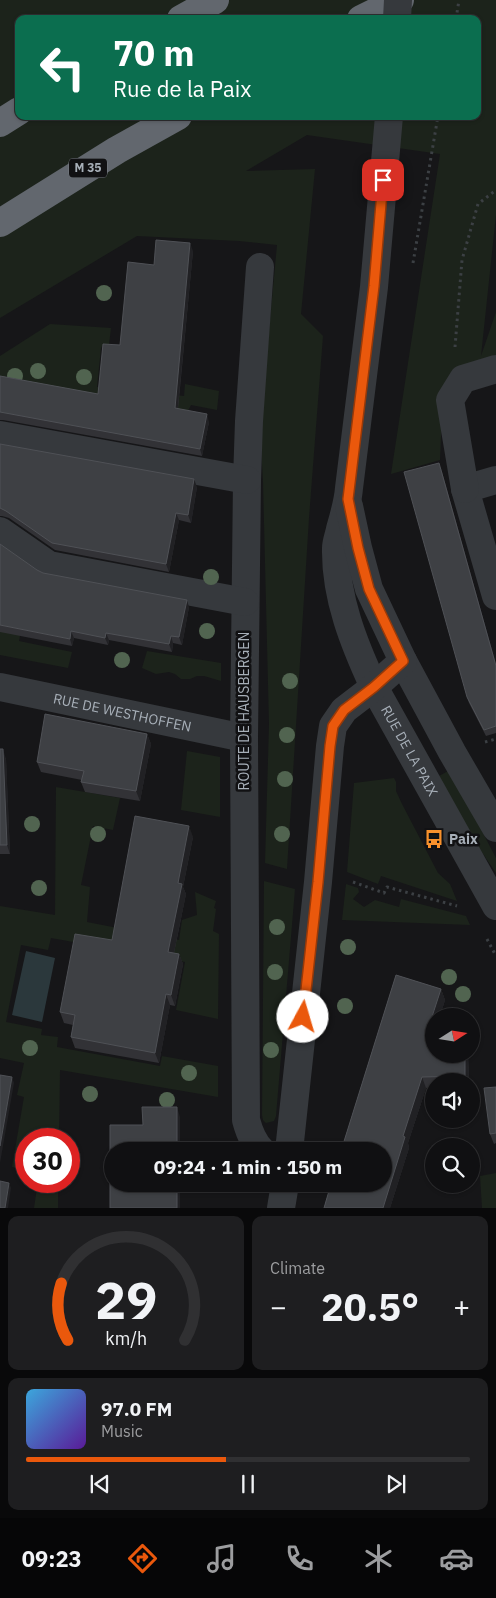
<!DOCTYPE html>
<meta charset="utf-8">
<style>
:root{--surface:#101012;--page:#1e1e20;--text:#f1f3f6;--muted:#9c9d9f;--line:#303032;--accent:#ea580c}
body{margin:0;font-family:"IBM Plex Sans",sans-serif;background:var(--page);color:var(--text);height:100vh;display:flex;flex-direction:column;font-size:19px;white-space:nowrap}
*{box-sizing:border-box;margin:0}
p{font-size:16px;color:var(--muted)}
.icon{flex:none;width:28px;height:28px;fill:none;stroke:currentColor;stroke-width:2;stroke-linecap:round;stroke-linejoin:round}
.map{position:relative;height:1208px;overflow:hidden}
.drawer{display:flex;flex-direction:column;gap:8px;padding:8px;background:#09090a;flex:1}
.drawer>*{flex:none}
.guide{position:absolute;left:15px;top:15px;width:466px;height:105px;border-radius:10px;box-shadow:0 1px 4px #0004,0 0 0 1px var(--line);background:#0b6e4f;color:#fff;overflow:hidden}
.needle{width:32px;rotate:78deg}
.tools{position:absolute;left:425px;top:1008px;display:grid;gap:10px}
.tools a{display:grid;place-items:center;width:55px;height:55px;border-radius:50%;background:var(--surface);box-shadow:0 1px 4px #0004,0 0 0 1px var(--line);font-size:25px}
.speed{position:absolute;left:15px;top:1128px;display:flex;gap:10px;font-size:25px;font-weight:700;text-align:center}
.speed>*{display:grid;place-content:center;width:65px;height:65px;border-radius:50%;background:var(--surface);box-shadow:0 1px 4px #0004,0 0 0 1px var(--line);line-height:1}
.speed .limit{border:8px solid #d22;background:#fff;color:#111}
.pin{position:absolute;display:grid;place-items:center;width:42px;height:42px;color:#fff;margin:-21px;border-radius:10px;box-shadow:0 2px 8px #0006}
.me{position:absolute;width:55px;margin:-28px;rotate:6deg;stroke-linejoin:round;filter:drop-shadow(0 0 4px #0008)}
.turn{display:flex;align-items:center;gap:18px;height:105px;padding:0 15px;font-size:22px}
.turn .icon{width:65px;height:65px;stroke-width:2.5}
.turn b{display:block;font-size:35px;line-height:42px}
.big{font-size:38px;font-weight:700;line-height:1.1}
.drawer .tile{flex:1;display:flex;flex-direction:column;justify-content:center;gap:8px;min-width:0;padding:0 18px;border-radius:10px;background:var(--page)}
.drawer .dial{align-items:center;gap:0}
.dial svg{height:130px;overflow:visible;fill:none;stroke:var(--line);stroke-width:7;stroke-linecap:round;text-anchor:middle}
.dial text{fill:var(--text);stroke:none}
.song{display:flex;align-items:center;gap:15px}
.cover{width:60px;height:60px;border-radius:8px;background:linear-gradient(135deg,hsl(200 70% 55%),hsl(270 70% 35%))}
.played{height:5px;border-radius:2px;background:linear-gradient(90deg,var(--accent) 45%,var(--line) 45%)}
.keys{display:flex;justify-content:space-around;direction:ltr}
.heat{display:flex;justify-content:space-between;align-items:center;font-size:28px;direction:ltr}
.drawer .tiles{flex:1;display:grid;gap:8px;grid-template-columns:1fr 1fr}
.tile:last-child{grid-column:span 2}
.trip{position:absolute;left:104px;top:1142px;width:288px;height:50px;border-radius:25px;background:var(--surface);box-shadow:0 1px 4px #0004,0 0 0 1px var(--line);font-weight:700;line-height:50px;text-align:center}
.dock{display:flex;height:80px;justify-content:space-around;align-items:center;background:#060607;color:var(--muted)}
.dock .icon{width:35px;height:35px}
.dock .current{color:var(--accent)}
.dock b{font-size:22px;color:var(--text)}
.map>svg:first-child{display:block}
</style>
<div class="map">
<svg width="496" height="1208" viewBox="0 0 496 1208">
<rect width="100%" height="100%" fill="#161618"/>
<!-- green -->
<path fill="#1c231b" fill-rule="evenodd" d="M0 0H496V215L481 356 496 312V355L467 365 443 390 440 460 391 474 440 154 307 135 246 171 315 169 301 314 323 336 309 518 287 869 265 863 269 724 263 482 260 428 277 245 239 241 137 236 0 318ZM19 19H478V116H19Z
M50 324 111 328 109 345 104 344 101 348 97 387 184 396 185 384 219 391 217 410 191 405 185 417 0 383V356Z
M33 571 19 641 72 652 68 668 0 655V629Z
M147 651 221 663V681L204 676H197L190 679H181L175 674 169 672 156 674 142 668Z
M187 751 220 757V817L181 810Z
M450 770 496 858V873L464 826 439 776Z
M394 778 396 782V791L402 804 438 873 450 884 457 901 381 876 378 884 347 872 354 783Z
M56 787 120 798 113 830 93 826 81 885 90 887 87 922 179 940 182 920 197 915 195 892 216 901 214 908 216 909 213 931 219 934 218 1019 176 1010 185 962 51 938 48 950 21 945 6 1022 42 1029 41 1035 58 1037 57 1047 160 1066 162 1056 218 1066V1097L60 1070 59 1139H26V1170L12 1167 24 1097 17 1095 24 1063 0 1058V906L55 915Z
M264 881 295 889 276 1116 274 1121 266 1123 263 1120 262 1115Z
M346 884 358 888 359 892 353 899 364 907 375 900 399 907 401 899 466 916 470 925 342 920Z
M496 1173V1208H482L480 1176Z
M38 1181H58V1208H34Z"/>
<!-- water -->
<path fill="#2b383c" d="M26 951 55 958 42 1022 12 1015Z"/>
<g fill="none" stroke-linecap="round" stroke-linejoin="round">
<!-- path -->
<path stroke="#3c4044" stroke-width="3" stroke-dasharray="2.5 4" stroke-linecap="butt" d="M456 19 459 0
M413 263 438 116
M455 347 462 260 478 204 496 190
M485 742 496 739
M353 882 384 893 387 887 457 906
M487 939 496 956"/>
<!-- minor -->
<g stroke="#36393d" stroke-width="28">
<path id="s1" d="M389 116 374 287 349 488C348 502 344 515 340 529 339 535 336 542 336 548 335 597 354 644 374 687L496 906"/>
<path d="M260 267 249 421 247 480 244 738 246 1120C249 1131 253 1143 262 1151"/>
<path d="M0 435 247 480"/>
<path d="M496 480 465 489 496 596"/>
<path d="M465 489 450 400 463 379 496 369"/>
<path d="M349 506 358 548 369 589 403 661 452 752 496 828"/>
<path d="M0 531 49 565 245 602"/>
<path id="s2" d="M0 687 244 738"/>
<path d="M289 1151 318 882 330 746 333 726 344 710 374 687 403 661"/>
<path d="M281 1208 285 1184"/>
</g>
<!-- highway -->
<path stroke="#62676e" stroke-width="28" d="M181 19 215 0
M361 19 400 0
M0 123 19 111
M0 223 117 150 178 116"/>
<!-- minor-bridge -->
<path stroke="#36393d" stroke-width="28" d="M397 19 398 0"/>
</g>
<!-- trees -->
<g fill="#516450">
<circle cx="104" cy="293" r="8"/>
<circle cx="38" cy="371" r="8"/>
<circle cx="15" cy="376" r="8"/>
<circle cx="84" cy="377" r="8"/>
<circle cx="211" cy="577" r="8"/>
<circle cx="207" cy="631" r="8"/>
<circle cx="122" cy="660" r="8"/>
<circle cx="290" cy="681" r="8"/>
<circle cx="287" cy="735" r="8"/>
<circle cx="285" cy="779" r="8"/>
<circle cx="32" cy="824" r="8"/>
<circle cx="98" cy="834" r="8"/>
<circle cx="282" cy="834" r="8"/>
<circle cx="39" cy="888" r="8"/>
<circle cx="277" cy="927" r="8"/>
<circle cx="348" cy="947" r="8"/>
<circle cx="275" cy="972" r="8"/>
<circle cx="449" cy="977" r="8"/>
<circle cx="463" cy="994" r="8"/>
<circle cx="345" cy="1006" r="8"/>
<circle cx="30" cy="1048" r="8"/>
<circle cx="271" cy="1050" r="8"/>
<circle cx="189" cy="1073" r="8"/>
<circle cx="90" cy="1094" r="8"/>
<circle cx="167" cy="1100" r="8"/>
</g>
<!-- wall -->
<path fill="#323236" d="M193 251 178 409 209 422 202 456 3 420H0V376L98 394 120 345 154 265Z
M0 444 197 487 191 523 179 520 169 572 55 550 9 518 2 516H0Z
M441 468 496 664V733L486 736 469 703 467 697Z
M0 544 37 570 43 573 189 607 182 645 173 643 172 652 109 640 108 645 74 638 72 646 0 632Z
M147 734 151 744 140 801 85 792 81 782 82 780 41 772 37 762Z
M0 749 6 759 10 854H0Z
M193 837 183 887 186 894 174 953 179 954 183 964 175 1006 170 1005 159 1063 75 1048 71 1037 73 1025 64 1023 60 1012 112 940Z
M396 975 441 989 445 1000 440 1016H434V1054H468L469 1081H434V1087L426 1088 408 1143 409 1148 390 1208H324L331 1184H382V1151H341Z
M496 1087V1143L494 1144 490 1134Z"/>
<!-- shaded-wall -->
<path fill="#212124" d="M190 243 193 251 177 416 175 408Z
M207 414 209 422 202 456 200 449Z
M439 463 496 664V666Z
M194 479 197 487 191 523 188 515Z
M176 513 179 520 169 572 166 564Z
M187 600 189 607 182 645 179 637Z
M71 631 74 638 72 646 70 639Z
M106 633 109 640 108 645 105 638Z
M171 636 173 643 172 652 169 644Z
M147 734 151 744 140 801 136 791Z
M3 749 6 759 10 854 7 845Z
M189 826 193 837 183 887 186 894 172 962 168 952 178 883Z
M179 954 183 964 175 1006 171 995Z
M441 989 445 1000 440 1016H434V1035L428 1029Z
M166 994 170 1005 159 1063 155 1053Z
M465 1054H468L469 1081H467L465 1076Z
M12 1077 14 1083 0 1163V1146Z
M422 1077 426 1088 408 1143 409 1148 390 1208H383L403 1136Z
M177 1107 180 1117V1151H177Z
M9 1183 11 1188 8 1208H5Z
M177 1184H180V1208H177Z"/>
<!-- building -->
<path fill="#3e4044" stroke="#4f5156" d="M156 240 190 243 175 408 207 414 200 449 0 412V376L98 394 103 344 120 345 128 262 154 265Z
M0 444 194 479 188 515 176 513 166 564 52 543 6 511 0 508Z
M439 463 496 666V726L484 730 467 697 404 472Z
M0 544 37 570 43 573 187 600 179 637 171 636 169 644 106 633 105 638 71 631 70 639 0 625Z
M45 714 147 734 136 791 81 782 84 771 37 762Z
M0 749H3L7 845H0Z
M135 816 189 826 178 883 182 884 168 952 179 954 171 995 166 994 155 1053 71 1037 75 1015 60 1012 75 934 112 940Z
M396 975 441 989 428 1029H434V1054H465V1076L422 1077 403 1136 405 1137 383 1208H324L331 1184H382V1151H341Z
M0 1075 12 1077 0 1146Z
M496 1087V1133L490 1134 484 1088Z
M142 1107H177V1151H112V1184H177V1208H110V1125H143Z
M0 1181 9 1183 5 1208H0Z"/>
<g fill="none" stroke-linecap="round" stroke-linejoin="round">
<!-- route casing -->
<g stroke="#983908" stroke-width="12">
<path id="route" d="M303 1017 318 882 330 746 333 726 344 710 374 687 403 661 369 589 358 548 348 499 374 286 383 180"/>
</g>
<!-- route -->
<use href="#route" stroke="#ea580c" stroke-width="9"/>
</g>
<!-- icons -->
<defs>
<g id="bus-bare" transform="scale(1.5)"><path d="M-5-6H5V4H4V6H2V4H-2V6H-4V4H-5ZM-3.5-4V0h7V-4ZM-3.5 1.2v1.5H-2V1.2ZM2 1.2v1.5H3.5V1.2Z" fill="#f9912c" stroke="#111113" stroke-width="2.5" paint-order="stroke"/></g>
</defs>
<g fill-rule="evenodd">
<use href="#bus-bare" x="434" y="839"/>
</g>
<g text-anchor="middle" stroke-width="5" stroke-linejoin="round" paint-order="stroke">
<!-- shield labels -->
<rect fill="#111113" stroke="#7a8086" stroke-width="1" x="69" y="158.5" width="38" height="19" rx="4"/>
<g font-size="12" font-weight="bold" fill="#a7afb8">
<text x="88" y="172">M 35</text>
</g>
<!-- street labels -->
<g font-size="14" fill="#a7afb8" stroke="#111113">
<text transform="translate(244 711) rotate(-90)" y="5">ROUTE DE HAUSBERGEN</text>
<text dy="5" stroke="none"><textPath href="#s2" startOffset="125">RUE DE WESTHOFFEN</textPath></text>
<text dy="5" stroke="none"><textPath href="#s1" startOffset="654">RUE DE LA PAIX</textPath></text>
</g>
<!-- poi labels -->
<g font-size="14" font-weight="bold" fill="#a7afb8" stroke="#111113" text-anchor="start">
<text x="449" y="844">Paix</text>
</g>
</g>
</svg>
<div class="tools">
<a><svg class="needle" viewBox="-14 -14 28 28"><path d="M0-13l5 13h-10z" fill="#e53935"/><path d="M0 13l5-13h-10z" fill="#9c9d9f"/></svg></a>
<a><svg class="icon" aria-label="sound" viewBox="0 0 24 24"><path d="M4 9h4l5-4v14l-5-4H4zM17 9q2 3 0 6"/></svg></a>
<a><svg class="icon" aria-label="search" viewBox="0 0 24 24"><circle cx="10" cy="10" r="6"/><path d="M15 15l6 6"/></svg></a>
</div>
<div class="speed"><div class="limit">30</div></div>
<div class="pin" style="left:383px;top:180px;background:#d93025"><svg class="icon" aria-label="arrive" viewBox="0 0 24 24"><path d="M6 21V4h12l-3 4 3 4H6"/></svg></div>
<svg class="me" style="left:303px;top:1017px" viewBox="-20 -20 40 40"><circle r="19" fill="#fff"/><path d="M0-13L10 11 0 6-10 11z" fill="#ea580c"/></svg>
<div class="trip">09:24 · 1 min · 150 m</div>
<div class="guide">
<div class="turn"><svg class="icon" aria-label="left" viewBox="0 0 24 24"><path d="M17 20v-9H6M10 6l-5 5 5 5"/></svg><div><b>70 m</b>Rue de la Paix</div></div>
</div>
</div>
<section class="drawer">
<div class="tiles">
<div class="tile dial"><svg viewBox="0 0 100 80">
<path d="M14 69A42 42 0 1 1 86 69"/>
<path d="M14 69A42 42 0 0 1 10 34" stroke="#ea580c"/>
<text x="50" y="56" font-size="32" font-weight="700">29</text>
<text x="50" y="72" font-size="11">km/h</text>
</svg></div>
<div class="tile"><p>Climate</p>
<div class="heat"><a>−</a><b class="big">20.5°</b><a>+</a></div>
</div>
<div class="tile">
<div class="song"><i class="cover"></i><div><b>97.0 FM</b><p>Music</p></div></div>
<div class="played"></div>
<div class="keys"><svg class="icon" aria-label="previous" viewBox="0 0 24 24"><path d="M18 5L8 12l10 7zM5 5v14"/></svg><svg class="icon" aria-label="pause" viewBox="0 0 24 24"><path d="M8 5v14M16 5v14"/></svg><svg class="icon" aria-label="next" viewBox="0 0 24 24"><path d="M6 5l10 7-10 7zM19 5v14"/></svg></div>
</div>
</div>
</section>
<nav class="dock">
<b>09:23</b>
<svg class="icon current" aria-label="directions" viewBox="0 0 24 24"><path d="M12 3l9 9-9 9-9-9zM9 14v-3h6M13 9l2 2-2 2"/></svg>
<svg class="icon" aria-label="music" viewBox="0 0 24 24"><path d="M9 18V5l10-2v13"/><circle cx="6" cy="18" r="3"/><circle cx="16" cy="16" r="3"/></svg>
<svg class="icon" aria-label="phone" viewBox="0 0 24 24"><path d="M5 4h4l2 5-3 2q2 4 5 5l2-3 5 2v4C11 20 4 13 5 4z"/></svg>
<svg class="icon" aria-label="climate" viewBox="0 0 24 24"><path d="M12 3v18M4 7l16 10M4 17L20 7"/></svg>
<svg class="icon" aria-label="car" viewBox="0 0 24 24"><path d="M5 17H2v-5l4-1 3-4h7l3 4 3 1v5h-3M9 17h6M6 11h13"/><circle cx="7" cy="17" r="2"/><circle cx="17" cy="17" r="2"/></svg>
</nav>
